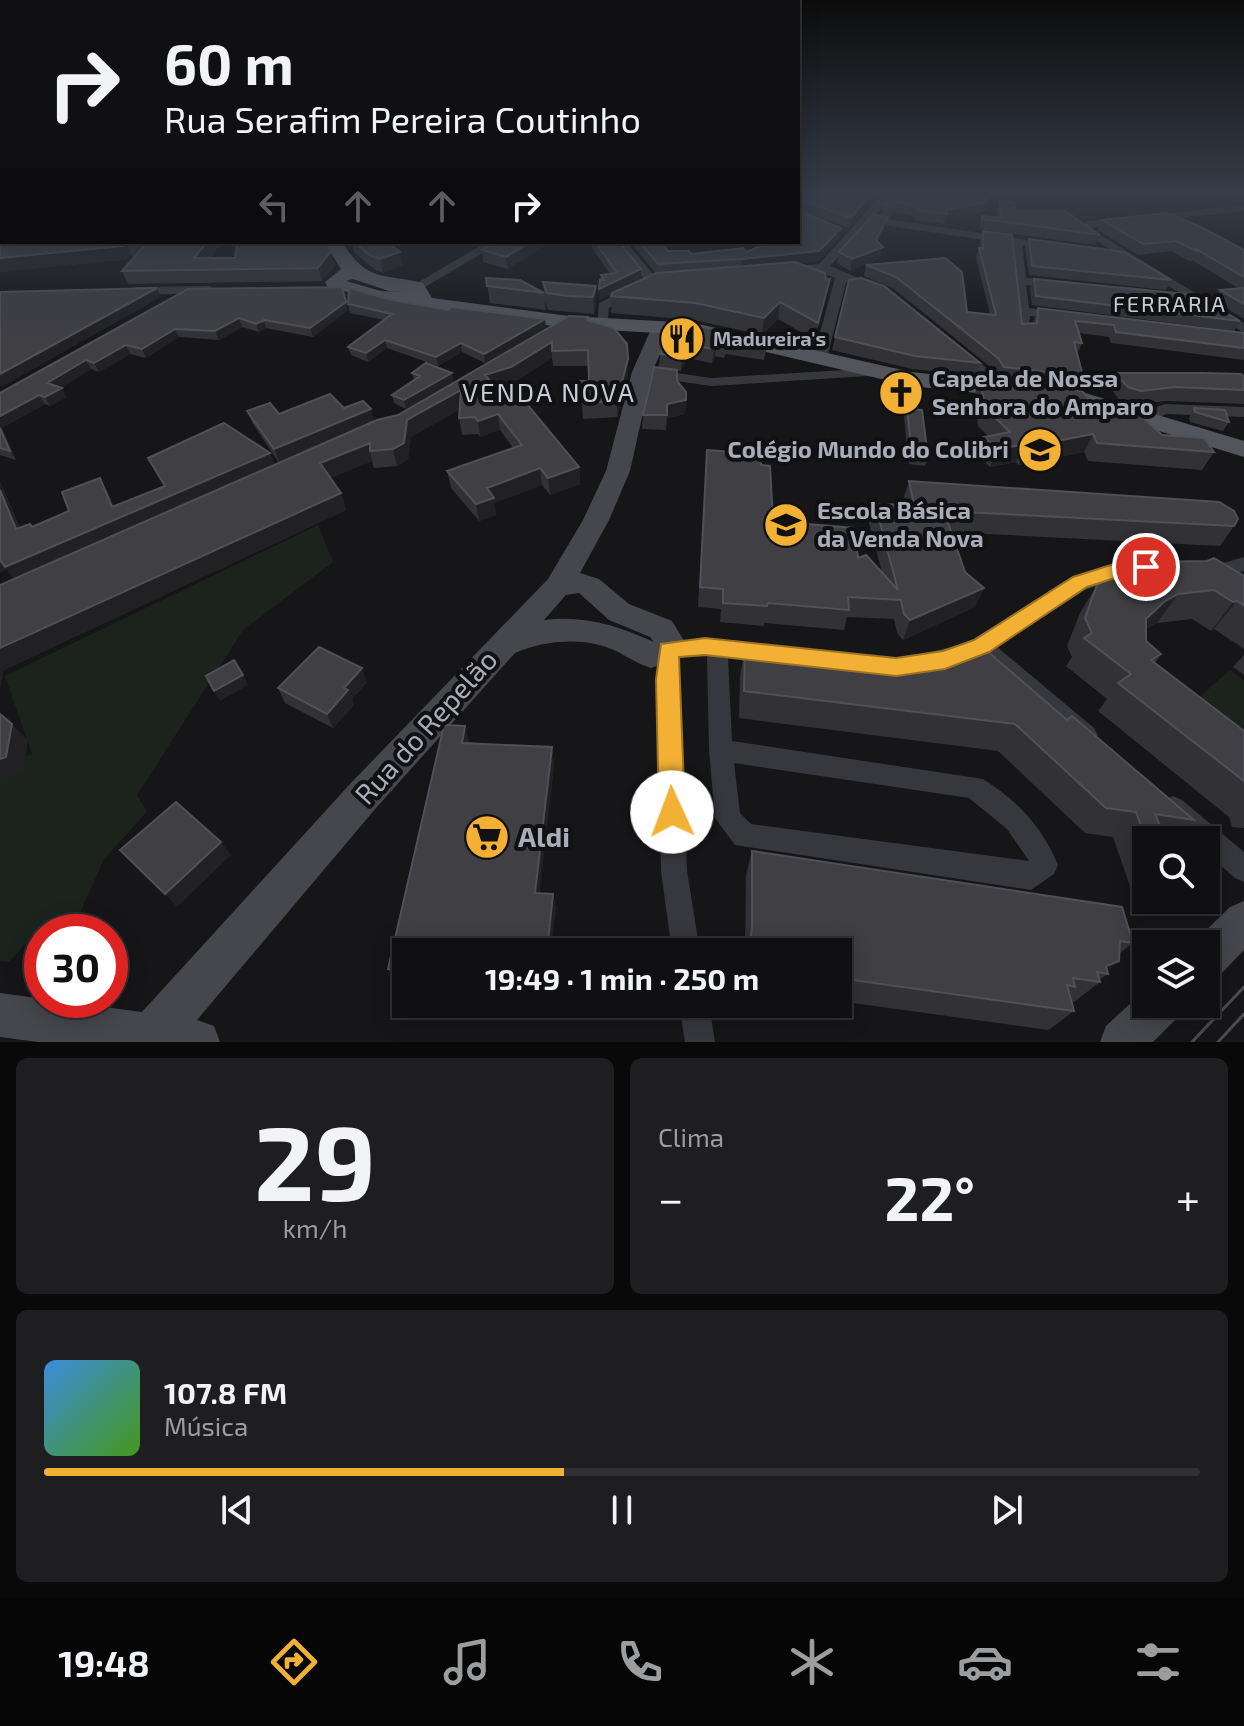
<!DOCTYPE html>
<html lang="pt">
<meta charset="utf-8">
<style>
:root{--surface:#101012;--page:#1e1e20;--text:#f1f3f6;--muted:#9c9d9f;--line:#303032;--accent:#f2b134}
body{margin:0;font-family:"Exo 2",sans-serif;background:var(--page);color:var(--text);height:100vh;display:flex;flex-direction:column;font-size:30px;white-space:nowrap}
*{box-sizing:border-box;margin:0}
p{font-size:26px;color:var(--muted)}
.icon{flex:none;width:44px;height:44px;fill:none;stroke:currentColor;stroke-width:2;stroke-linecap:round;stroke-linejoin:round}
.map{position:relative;height:1042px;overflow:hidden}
.details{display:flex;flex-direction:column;gap:16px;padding:16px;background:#09090a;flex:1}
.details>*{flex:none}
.banner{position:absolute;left:0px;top:0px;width:800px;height:244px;box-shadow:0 4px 20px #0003,0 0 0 2px var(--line);background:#101012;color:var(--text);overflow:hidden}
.controls{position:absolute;left:1132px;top:826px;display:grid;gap:16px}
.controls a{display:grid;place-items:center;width:88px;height:88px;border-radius:0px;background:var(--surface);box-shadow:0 4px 20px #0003,0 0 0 2px var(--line);font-size:40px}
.speed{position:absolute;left:24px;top:914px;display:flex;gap:16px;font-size:40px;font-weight:700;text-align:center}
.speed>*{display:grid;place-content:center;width:104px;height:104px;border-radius:50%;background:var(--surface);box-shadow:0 4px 20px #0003,0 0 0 2px var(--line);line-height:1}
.speed .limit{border:12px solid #d22;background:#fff;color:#111}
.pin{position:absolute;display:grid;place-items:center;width:68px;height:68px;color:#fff;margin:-34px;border:4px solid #fff;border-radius:50%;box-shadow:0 2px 8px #0007}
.me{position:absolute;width:88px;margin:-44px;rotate:358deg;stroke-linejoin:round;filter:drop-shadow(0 0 6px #0008)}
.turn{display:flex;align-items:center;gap:28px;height:168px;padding:0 32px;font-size:36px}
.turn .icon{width:104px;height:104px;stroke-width:2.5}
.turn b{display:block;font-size:56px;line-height:68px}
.lanes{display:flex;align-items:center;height:76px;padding:0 32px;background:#0003;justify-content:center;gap:40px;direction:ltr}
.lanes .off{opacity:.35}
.big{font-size:60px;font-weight:700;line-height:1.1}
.details .widget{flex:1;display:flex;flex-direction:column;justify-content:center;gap:12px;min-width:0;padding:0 28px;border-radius:12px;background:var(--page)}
.details .dial{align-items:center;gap:0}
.dial b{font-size:104px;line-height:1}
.song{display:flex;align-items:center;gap:24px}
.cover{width:96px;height:96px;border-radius:12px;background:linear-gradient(135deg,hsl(210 70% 55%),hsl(100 70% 35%))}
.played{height:8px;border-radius:4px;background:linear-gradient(90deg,var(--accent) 45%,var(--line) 45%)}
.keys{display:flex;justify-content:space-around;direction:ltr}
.heat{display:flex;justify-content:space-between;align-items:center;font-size:44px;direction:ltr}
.details .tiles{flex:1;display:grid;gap:16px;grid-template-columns:1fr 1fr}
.widget:last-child{grid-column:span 2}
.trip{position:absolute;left:392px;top:938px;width:460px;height:80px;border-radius:0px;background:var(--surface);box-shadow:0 4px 20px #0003,0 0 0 2px var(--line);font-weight:700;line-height:80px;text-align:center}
.tabs{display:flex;height:128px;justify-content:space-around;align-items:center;background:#060607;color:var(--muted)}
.tabs .icon{width:56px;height:56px}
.tabs .selected{color:var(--accent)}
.tabs b{font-size:36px;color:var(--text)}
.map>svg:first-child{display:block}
</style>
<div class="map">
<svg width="1244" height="1042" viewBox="0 0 1244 1042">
<rect width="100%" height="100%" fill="#161618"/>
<!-- green -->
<path fill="#1c231d" d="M992 193H1241L1244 195V206L1062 220 1022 213Z
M318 525 333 562 243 630 137 795 147 812 104 859 72 931 46 922 9 962 0 961V767L32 754 5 676Z
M1230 670 1244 680V736L1197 699Z"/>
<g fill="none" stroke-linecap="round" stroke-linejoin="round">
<!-- street -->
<path fill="#37383d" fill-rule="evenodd" d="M888 193H900L888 201 874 217 1053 244 1055 246 1049 249 1022 245 1026 278 1054 280 1060 284 1054 288 1026 285 1029 308 1065 313V319L1030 316 1029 326H1019L1011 244 869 223 830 266 880 287 874 291 846 282 827 358 820 362 815 361 813 358 835 278C812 266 798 280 784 271L790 267 819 264 880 197Z
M1244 205V211L1153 221 1148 218 1153 215Z
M1123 218 1128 221 1127 223 1089 228 1244 323V333L1076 228 1088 221Z
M487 242H501L420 290 410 287Z
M614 242H626L657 279V285H649Z
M210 286 216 290 214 293 136 295 130 291 136 287Z
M627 289 637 292 609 308 607 326H597L599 303Z
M961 349 992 372 1001 388 999 391H989L981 377 956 356 954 353Z
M879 368 886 372 884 375 711 386 655 378 648 374 655 370 711 378Z
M1166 404 1244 407V417L1166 414 1148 424 1140 419 1149 409Z
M1244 557V571L1213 580 1206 578 1203 573 1206 568Z
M1147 560 1154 562 1157 567 1154 572 1121 578 1085 590 997 647 1094 728 1098 735 1094 742 1086 745 1078 742 979 656C959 665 927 677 905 670L902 664 905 658 967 643 1053 590 1091 572Z
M705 639 768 646 776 649 779 655 776 661 768 664 728 658 732 741 983 779C1017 800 1043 828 1058 865L1054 874 1031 890 735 845 715 818 709 750 707 656 678 658 687 871 700 952H672L661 871 657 650 661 644ZM734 763 969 798 1007 829 1029 861 751 824 740 813Z
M1173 796 1182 800 1244 852V882L1235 878 1206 853V840H1191L1164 816 1160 808 1164 800Z
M679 1004H709L715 1042H685Z"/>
<!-- secondary -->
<path fill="#45474d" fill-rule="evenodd" d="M662 321 672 327 652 372 630 471 609 520 580 573 599 579 629 604 672 621 686 644 679 659 651 668C638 664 628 657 616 651 586 636 544 640 515 653L376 808 197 1020 214 1026 220 1042H38L0 1037V993L142 1012 350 784 548 579 583 520 606 471 632 372 652 327ZM579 593 609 620 650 637 654 642C619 626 584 615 544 620L566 595Z
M1244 901V950L1221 974 1206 980V944H1192L1230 907Z
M1146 989V1004H1183L1176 1019 1153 1042H1100L1106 1026Z"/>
<!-- primary -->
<path fill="#53555c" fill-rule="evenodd" d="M324 242H342C368 283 382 273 423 283L432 298 569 316 694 323 911 372 1014 383 1022 385 1025 390 1022 395 1014 397 911 386 694 335 569 328 391 305 327 286 325 282 341 269ZM353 279 389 291 406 292 381 291 346 281Z
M1055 388 1085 393 1244 441V457L1074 405 1047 400 1043 395 1047 390Z"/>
<!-- tram -->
<path stroke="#4a4c52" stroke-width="3" d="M1192 1042 1244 987
M1218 1042 1244 1014"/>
</g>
<!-- wall -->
<path fill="#323236" d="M798 193 864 210 849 228 798 209 841 228 839 238 818 261 799 263 826 280 830 279 815 340 778 319 762 335 694 320 611 313 612 294 599 300V289L601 275 610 274 588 242H619L641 280 656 273 630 242H661L668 251 691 254 747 252 798 242Z
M852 193H883L873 201Z
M896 193H959L950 194 987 202 984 212 945 220 944 224 915 220V216L894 212 891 216 881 215 883 205Z
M1000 201 1015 210 1100 235 1095 245 979 229 982 216 997 217V210Z
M1102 220 1244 250V319L1214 301 1220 290 1238 288 1192 260 1191 262 1171 251 1138 255 1098 230Z
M885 228 878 242 880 258 850 271 837 263 839 252Z
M983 231 1022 324 1033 323 1038 308 1244 333V360L1111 343 1109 337 1079 333 1082 343 1077 354 1083 376 1077 388 999 379 994 370 893 288 864 276 866 265 945 258 967 312 990 314 976 258Z
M1029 239 1171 280 1166 290 1029 275 1025 248Z
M0 240 2 242H222L210 258 335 265 322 281 128 284 122 271 134 257H133L131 254 129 259 0 272Z
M352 242H392L393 246 400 252 402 265 383 273 374 269 354 252Z
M495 242H550L508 269 483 262 482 250Z
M486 278 544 292 543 282 596 286V303L594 314 548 310 545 301 546 310 490 303Z
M1034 279 1240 321 1234 331 1032 305 1030 288Z
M188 289 348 310 313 337 266 328 259 332 242 327 219 340 179 337 146 358 130 354 99 372 91 369 60 388 67 397 50 406 45 404 2 428 16 460 0 455V393Z
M388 299 546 328 485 363 462 352 438 366 387 348 368 362 351 355 348 347 384 320 350 313 348 304Z
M588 320 628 359V375L617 417 583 419 580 381H589V366H553L552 358 513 383 497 388 508 401 579 467 580 484 550 495 542 485 494 503 496 515 479 521 451 488 447 471 513 448 500 430 480 437 478 434 462 435 459 418 460 409 411 437 408 459 397 466 374 468 372 461 330 478 341 493 346 510 4 670 14 579 7 569 0 572V481L20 528 32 527 69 511 100 478 114 506 164 486 148 458 270 453 274 465 279 463 253 424 247 411 279 414 344 408 375 421 398 415Z
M676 324 768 341 764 360 726 354 724 358 715 356 712 363 687 358 681 371 659 367 660 354Z
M835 337 980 363 976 376 912 369 832 350Z
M412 373 454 381 406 409 394 403 392 395 414 380Z
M1115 373 1244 377V404L1166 401 1133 405 1120 401 1109 386Z
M893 375 915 396 912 405 892 403 891 384Z
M980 379 1099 410 1162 435 1214 452 1202 470 1088 461 1084 452 1019 465 1016 462 990 467 977 454 984 437 988 436 978 426 974 396Z
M677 381 686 400 685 414 667 418 666 430 642 429 643 415Z
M1194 408 1229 422 1223 431 1190 422 1189 418Z
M907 409 928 457 925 466 909 464 904 418Z
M707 450 761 465 773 521 858 558 882 572 869 523 875 504 904 505 903 500 909 481 1234 526 1220 546 951 532 965 572 984 588 975 607 903 640 897 633 894 619 847 617 844 630 764 623V626L720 622 721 609 698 607Z
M1244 576V649L1214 629 1211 631 1192 619 1157 623 1146 629V641L1161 654 1155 663 1244 731V828L1232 827 1229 817 1098 711 1107 699 1066 666 1072 657 1067 646 1080 613 1097 585Z
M745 648 895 666 897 661 1067 720 1194 820 1172 840H1146V891L1131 889 1113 837 1085 833 998 751 739 718 740 676Z
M1244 655V675L1233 667Z
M367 682 352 699 354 705 333 728 285 703 278 688Z
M469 744 552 747 554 765 539 893 553 894 556 910 406 952V984L396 983 388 969Z
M752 851 1133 943 1119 954 1107 970 1108 974 1099 980 1100 982 1074 1002H1072L1074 1011 1049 1030 838 1001V952H745L746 875Z"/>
<!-- shaded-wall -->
<path fill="#212124" d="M0 193H2V203H0Z
M875 193H883L873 201Z
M866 200 864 210 849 228 851 218Z
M987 202 984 212 945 220 947 210Z
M888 217 885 228 873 251 883 247 880 258 850 271 852 259 876 240Z
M841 228 839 238 818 261 741 270 742 259Z
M125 242H136L127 244 131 254 129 259 0 272V258Z
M207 242H222L200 269 194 258Z
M392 242 394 254 400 252 402 265 383 273 380 259 391 245Z
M530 242H550L508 269 506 257Z
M331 251 335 265 322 281 318 268Z
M641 269V280L599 300V289Z
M830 279 827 295 815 340 818 323Z
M596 286V303L594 314 593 297Z
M157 288 161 297 0 388V374Z
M346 302 348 310 313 337 310 328Z
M780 302 778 319 762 335 764 318Z
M239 318 242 327 219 340 215 331Z
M545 319 546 328 485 363 484 354Z
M264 320 266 328 259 332 256 324Z
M175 329 179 337 146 358 142 349Z
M385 340 387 348 368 362 366 353Z
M552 342V358L513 383 488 391 485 375Z
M461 343 462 352 438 366 436 357Z
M716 343 715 356 712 363 714 349Z
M126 345 130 354 99 372 94 363Z
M688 345 687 358 681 371 682 357Z
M628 359V375L617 417V401Z
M86 360 91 369 52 393 47 383Z
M452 373 454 381 406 409 404 400Z
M62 388 67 397 50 406 45 397Z
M461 390 464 407 411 437 408 459 397 466 393 449 407 420Z
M39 395 45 404 2 428 16 460 10 451 0 428V416Z
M686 400 685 414 667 418V404Z
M371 409 375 422 280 463 274 449Z
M498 414 500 430 480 437 478 421Z
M1093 434 1084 452 1019 465 1027 447Z
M370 443V451L372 461 325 480 320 463Z
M1023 445 1016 462 990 467 997 449Z
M270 453 275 466 16 581 7 569 0 572V560L112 507 100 478 108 492 119 518Z
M579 467 580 484 550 495 548 478Z
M540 468 542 485 494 503 496 515 479 521 476 504 487 488Z
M0 481 26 543 16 529 0 490Z
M341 493 346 510 4 670 0 689V648Z
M984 588 975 607 903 640 910 620Z
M1178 594 1157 623 1144 631 1146 619 1164 602Z
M1237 601 1214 629 1211 631 1233 602Z
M362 668 367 682 352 699 354 705 333 728 327 714 344 688Z
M243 675 248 685 220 701 214 691Z
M12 724 28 740 23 773 0 780V759Z
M465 726 470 745 462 743Z
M552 747 554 765 538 909 535 893Z
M221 842 231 855 177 907 165 894Z
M553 894 556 910 551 952H547Z
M1119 961 1104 973 1106 966Z"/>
<!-- building -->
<path fill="#3f3f44" stroke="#4f5156" stroke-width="2" d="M798 193H848L866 200 851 218 798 199Z
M896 193H938L987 199V202L947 210V214L917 210 918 206 896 202 894 206 883 205Z
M1000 201 1014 202 1015 210 1065 211 1100 235 982 219V216L1001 218Z
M798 207V210L841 228 819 251 742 259 658 264 639 242H661L668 251H689L691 254 743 248 747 252 769 242H798Z
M1167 213 1199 226 1244 250V277L1196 249V251L1176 241 1143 244 1102 220Z
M873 215 888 217 876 240 883 247 852 259 839 252Z
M983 231 1012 235 1022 324 1037 323 1038 308 1244 333V348L1116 332 1114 325 1075 321 1082 343 1074 342 1083 376 1004 367 998 358 896 277 866 265 945 258 962 272 967 312 996 315 979 248H983Z
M2 238V242H125L123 246 0 258V240Z
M1029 239 1124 252 1171 280 1032 266Z
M131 242H207L194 258H235L237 242H325L331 251 318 268 122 271 147 243 127 244Z
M354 242H391V245L400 252 380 259 371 256Z
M495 242H530L506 257 482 250Z
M595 242H619L641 269 599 289 600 280H604L601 275 617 273Z
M795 262 825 273 826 280 830 279 818 323 780 302 764 318 695 303 611 296 612 293 656 273Z
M486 278 520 280 544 293 487 286Z
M861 278 884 286 980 363 915 356 835 337 849 280Z
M1034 279 1196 295 1240 321 1036 296Z
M543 282 596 286 593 297 568 296 547 293Z
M342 287 346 302 310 328 264 320 256 324 239 318 215 331 175 329 142 349 126 345 94 363 86 360 47 383 62 388 45 397 39 395 0 416V393L188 289Z
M157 288 0 374V292Z
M349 288 388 299 448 310 451 307 545 319 484 354 461 343 436 357 385 340 366 353 348 347 392 314 348 304Z
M1244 288V304L1220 290Z
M569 316 588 317 587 320 614 328 627 344 628 359 617 401 583 403 580 381H589L588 350 552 351V342L511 367 485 375 508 401 521 397 579 467 548 478 540 468 487 488 494 498 476 504 447 471 522 445 498 414 478 421 475 417 459 418 461 390 407 420 404 443 393 449 370 451V443L320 463 341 493 0 648V585L377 420 398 415Z
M676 324 694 325 768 341 766 347 727 340 726 344 716 343 714 349 688 345 682 357 660 354Z
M426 363 452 373 404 400 392 395 420 376 412 373Z
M654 367 677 370V381L686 392V400L667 404V415H643Z
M1115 373H1202L1241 374 1244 377V390L1174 387 1141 391 1128 387Z
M893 375 913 380 915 396 895 394Z
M980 379 1082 391 1099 410 1138 413 1162 435 1204 438 1214 452 1097 443 1093 434 1027 447 1023 445 997 449 984 437 1010 432 985 408Z
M330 394 344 408 363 401 371 409 274 449 247 411 270 403 279 414Z
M1194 408 1225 410 1229 422 1195 412Z
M907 409 922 410 928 457 912 455Z
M224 423 270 453 5 567 0 560V490L16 529 30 524 32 527 69 511 62 492 100 478 112 507 165 486 148 458Z
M0 428 10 451 0 448Z
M707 450 760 454 761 465 770 466 773 521 854 528 858 558 866 555 898 590 875 504 914 505 909 481 1219 502 1234 511 1238 519 1234 526 944 511 965 572 984 588 910 620 904 614 901 600 848 597 849 610 768 603 767 606 723 603V589L700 587Z
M1214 558 1244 576V605L1237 601 1233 602 1214 590 1178 594 1164 602 1146 619V641L1161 654 1151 660 1244 731V781L1118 683 1131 674 1084 638 1092 633 1085 618 1097 585 1127 568 1146 562 1207 561Z
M319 647 362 668 344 688 348 690 327 714 278 688Z
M745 648 898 666 897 661H943L985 649 1067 720 1072 716 1194 820 1155 814 1166 840H1146L1136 812 1106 808 1015 724 744 691Z
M234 660 243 675 214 691 206 676Z
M0 714 12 724 6 757 0 759Z
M444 725 465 726 462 743 552 747 535 893 553 894 547 952H406V970L388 969Z
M176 802 221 842 165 894 120 850Z
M752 851 1122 907 1133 943 1120 941 1119 961 1106 966 1108 974 1097 972 1100 982 1073 978 1075 987 1067 985 1074 1011 838 978V952H749L752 927Z"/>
<!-- sky -->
<linearGradient id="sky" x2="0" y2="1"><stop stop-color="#0c0c0d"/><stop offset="0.57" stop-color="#363c48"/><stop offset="1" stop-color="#363c48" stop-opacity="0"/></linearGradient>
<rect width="1244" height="339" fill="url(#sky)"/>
<!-- route -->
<path fill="#f2b134" stroke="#9d7322" stroke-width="2" d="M1146 560 1156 567 1153 572 1118 577 1087 587 989 652 945 669 896 676 705 655 679 657 685 812 681 821 672 825 663 821 659 812 656 679 661 644 705 638 896 658 943 651 974 640 1073 577 1117 563Z"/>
<!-- icons -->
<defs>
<g id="restaurant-disc" transform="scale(2.3)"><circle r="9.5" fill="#f2b134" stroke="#111113"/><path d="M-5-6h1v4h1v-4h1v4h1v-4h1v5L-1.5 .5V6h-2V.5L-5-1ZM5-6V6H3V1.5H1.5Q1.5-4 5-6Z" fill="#111"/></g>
<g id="church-disc" transform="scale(2.3)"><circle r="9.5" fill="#f2b134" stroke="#111113"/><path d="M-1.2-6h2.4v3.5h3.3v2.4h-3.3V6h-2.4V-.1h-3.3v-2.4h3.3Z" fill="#111"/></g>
<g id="school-disc" transform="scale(2.3)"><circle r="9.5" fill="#f2b134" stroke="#111113"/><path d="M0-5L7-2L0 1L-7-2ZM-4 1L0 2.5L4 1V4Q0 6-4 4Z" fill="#111"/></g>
<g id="supermarket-disc" transform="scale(2.3)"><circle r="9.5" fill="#f2b134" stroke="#111113"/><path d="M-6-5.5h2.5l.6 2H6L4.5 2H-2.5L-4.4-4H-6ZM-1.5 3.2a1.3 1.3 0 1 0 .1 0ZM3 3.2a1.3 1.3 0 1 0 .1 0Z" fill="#111"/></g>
</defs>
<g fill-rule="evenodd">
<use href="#restaurant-disc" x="682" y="339"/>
<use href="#church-disc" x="901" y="393"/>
<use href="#school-disc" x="1040" y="450"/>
<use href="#school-disc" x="786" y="525"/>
<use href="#supermarket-disc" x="487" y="837"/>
</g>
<g text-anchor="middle" stroke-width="8" stroke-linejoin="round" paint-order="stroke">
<!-- far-poi labels -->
<g font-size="20" font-weight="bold" fill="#a8adb8" stroke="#111113" text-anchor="start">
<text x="713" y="346">Madureira's</text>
</g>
<!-- far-neighbourhood labels -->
<g font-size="22" letter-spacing="2" fill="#c9ccd4" stroke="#111113">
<text x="1170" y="312">FERRARIA</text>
</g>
<!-- poi labels -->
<g font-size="24" font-weight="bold" fill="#a8adb8" stroke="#111113" text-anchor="start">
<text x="932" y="387">Capela de Nossa<tspan x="932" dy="28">Senhora do Amparo</tspan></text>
<text x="1009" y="458" text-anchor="end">Colégio Mundo do Colibri</text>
<text x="817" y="519">Escola Básica<tspan x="817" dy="28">da Venda Nova</tspan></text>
</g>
<!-- neighbourhood labels -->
<g font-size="26" letter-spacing="2" fill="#c9ccd4" stroke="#111113">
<text x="549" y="402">VENDA NOVA</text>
</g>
<!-- near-street labels -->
<g font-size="28" fill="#a8adb8" stroke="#111113">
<text transform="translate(426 727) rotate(-48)" y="10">Rua do Repelão</text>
</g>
<!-- near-poi labels -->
<g font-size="28" font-weight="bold" fill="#a8adb8" stroke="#111113" text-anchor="start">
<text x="518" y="847">Aldi</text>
</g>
</g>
</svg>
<div class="controls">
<a><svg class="icon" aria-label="search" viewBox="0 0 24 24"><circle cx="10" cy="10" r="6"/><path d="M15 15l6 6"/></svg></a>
<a><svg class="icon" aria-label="layers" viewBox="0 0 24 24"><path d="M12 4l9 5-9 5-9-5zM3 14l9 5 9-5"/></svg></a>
</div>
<div class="speed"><div class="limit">30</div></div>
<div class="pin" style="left:1146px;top:567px;background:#d93025"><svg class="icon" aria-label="arrive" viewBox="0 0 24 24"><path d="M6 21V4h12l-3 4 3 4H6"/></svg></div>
<svg class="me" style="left:672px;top:812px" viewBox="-20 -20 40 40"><circle r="19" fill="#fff"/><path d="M0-13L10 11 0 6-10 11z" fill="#f2b134"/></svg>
<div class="trip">19:49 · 1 min · 250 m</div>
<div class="banner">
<div class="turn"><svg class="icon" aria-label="right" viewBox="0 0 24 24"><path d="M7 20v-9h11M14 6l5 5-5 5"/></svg><div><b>60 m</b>Rua Serafim Pereira Coutinho</div></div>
<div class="lanes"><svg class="icon off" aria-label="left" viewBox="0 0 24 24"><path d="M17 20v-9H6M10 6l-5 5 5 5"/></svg><svg class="icon off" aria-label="ahead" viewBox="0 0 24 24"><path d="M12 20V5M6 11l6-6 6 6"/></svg><svg class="icon off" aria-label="ahead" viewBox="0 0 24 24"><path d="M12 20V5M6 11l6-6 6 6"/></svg><svg class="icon" aria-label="right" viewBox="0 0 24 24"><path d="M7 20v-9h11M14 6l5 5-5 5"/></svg></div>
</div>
</div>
<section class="details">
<div class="tiles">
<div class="widget dial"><b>29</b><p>km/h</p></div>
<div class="widget"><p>Clima</p>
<div class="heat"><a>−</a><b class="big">22°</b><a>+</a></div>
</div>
<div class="widget">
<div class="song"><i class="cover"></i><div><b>107.8 FM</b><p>Música</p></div></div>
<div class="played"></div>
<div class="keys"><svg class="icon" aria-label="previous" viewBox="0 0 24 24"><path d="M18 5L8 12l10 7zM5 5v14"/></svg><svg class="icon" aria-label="pause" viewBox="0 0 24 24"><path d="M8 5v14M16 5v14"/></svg><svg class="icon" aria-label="next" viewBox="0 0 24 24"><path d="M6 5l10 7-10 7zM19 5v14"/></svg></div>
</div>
</div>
</section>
<nav class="tabs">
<b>19:48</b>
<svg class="icon selected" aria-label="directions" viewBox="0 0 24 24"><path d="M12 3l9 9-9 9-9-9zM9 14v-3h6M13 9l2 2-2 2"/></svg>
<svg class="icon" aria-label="music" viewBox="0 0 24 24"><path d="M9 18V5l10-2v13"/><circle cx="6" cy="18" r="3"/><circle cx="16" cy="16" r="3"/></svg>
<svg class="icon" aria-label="phone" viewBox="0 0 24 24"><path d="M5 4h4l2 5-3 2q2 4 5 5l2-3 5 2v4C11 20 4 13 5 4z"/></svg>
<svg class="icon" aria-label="climate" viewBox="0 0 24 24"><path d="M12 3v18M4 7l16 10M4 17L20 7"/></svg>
<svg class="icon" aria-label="car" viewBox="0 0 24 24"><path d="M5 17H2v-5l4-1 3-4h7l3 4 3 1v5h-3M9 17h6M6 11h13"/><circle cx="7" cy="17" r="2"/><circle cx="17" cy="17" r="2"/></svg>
<svg class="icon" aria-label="filters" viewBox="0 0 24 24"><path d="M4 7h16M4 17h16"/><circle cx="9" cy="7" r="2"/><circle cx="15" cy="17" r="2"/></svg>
</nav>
